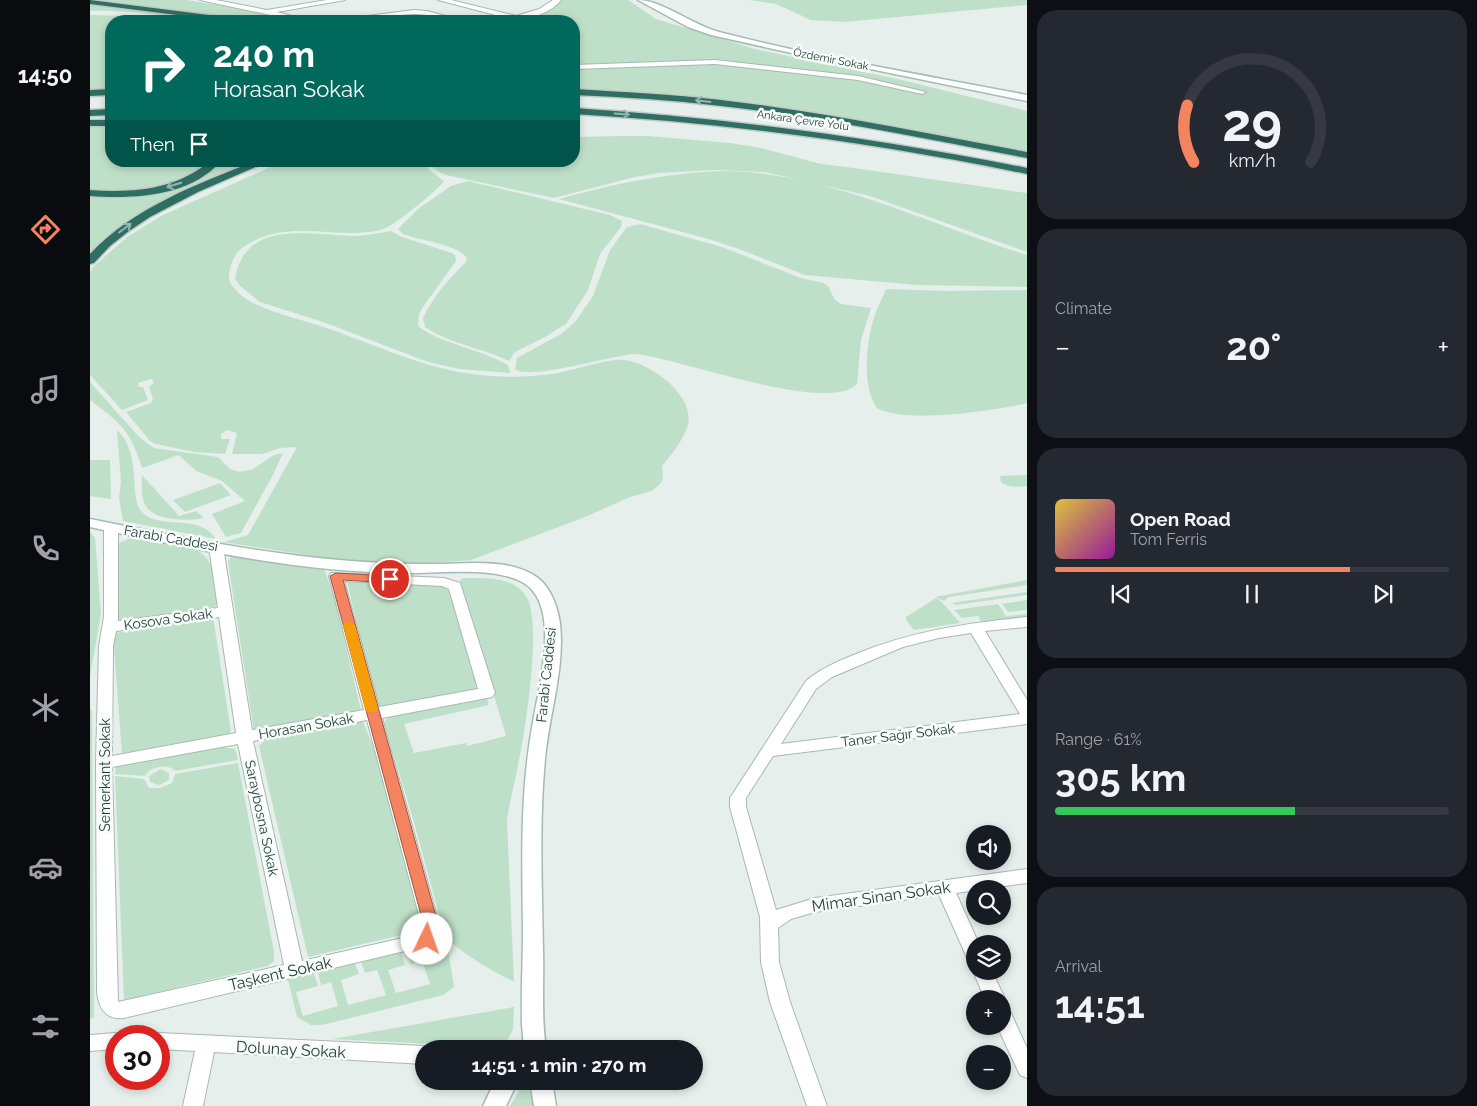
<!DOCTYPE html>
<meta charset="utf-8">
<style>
:root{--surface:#171b24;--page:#242831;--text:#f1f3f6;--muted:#9ea1a6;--line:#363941;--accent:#f4845f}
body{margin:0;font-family:Raleway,sans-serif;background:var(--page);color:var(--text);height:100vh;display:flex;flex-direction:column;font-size:19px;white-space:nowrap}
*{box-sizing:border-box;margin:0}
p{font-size:16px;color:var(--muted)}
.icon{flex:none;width:28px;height:28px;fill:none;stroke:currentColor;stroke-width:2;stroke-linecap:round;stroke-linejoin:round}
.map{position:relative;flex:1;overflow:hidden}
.side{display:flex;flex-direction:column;gap:10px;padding:10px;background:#0d0f14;width:450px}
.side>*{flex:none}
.banner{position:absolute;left:15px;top:15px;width:475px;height:152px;border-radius:20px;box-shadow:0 2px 8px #0003;background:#00695c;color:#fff;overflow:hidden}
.controls{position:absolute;left:876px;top:825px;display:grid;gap:10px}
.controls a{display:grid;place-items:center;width:45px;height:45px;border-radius:50%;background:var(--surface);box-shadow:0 2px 8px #0003;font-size:25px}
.speed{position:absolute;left:15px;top:1025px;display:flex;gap:10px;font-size:25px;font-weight:700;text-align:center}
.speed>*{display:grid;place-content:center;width:65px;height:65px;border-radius:50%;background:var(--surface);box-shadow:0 2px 8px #0003;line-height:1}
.speed .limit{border:8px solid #d22;background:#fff;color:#111}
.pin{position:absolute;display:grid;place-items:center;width:42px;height:42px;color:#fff;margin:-21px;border:2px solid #fff;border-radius:50%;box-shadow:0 1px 5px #0007}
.me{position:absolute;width:55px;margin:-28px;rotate:3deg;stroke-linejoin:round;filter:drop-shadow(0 0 4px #0008)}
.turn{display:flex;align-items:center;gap:18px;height:105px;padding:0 25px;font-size:22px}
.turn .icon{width:65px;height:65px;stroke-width:2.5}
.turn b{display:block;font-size:35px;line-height:42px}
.then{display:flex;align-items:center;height:48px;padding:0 25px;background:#0003;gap:10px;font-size:19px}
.big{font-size:38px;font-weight:700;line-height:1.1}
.side .widget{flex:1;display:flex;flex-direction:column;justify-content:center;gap:8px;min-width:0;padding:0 18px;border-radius:20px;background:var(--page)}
.side .dial{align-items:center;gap:0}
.dial svg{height:130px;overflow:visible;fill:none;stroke:var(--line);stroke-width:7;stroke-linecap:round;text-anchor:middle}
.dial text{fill:var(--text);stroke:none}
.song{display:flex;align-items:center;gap:15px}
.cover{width:60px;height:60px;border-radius:8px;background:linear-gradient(135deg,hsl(50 70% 55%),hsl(300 70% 35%))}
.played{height:5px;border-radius:2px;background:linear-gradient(90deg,var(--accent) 75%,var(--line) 75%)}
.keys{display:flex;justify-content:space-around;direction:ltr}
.heat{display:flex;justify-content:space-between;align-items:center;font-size:28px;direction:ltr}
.charge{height:8px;border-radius:4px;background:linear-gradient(90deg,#34c759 61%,var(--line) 0)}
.trip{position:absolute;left:325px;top:1040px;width:288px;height:50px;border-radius:25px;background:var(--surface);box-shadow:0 2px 8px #0003;font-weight:700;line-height:50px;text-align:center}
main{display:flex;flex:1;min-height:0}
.tab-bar{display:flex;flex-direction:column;width:90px;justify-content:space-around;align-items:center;background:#090b0e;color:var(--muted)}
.tab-bar .icon{width:35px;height:35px}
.tab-bar .on{color:var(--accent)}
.tab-bar b{font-size:22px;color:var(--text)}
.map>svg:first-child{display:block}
</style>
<main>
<nav class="tab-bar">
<b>14:50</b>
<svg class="icon on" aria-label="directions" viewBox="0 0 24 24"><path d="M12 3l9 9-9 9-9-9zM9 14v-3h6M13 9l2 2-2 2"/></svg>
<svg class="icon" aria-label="music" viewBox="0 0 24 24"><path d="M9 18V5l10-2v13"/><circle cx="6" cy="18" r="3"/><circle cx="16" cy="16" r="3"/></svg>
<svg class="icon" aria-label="phone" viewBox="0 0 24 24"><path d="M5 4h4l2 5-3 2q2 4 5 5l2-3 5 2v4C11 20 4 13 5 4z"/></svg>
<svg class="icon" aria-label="climate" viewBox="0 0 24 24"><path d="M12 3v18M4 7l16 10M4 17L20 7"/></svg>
<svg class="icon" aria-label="car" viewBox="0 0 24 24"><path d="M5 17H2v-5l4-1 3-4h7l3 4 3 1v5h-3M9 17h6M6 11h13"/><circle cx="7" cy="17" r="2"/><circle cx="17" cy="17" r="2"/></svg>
<svg class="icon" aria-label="filters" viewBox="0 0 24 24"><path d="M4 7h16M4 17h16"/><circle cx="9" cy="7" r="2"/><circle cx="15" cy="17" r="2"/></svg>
</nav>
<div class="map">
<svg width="937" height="1106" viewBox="0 0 937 1106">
<rect width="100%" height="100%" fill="#e6efeb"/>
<!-- green -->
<path fill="#bfe0c8" d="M5 0H97L152 9 210 21H168Z
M471 0H538L566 19 665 49 812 80 937 111V153C787 124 637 95 484 88V21H427Z
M659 0H937V5L754 22 721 20 686 4Z
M0 3 138 21C92 21 47 9 0 11Z
M0 15 38 16 90 21H21V88L0 89Z
M316 16 344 17 356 21H272Z
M0 125H21V161H120C88 192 41 190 0 192Z
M532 136H558L640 143 671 148 731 164 764 168 937 193V252L780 196 675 172 625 170 569 173 545 177 464 198 356 175 349 172 343 167 347 161H484V137Z
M133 161H163L121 179 36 222 0 254V195L9 196C44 191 110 191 133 161Z
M194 161H341L338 169 354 181C348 190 307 223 296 228 288 232 276 232 268 233 230 234 192 223 158 244 152 248 147 251 144 258 141 264 137 276 140 282 143 289 154 298 161 302 185 314 214 320 240 329 289 346 337 370 390 375 416 378 443 377 468 373 483 370 521 358 534 360 559 362 605 395 598 424 595 438 581 455 572 466L573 477 571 483 562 491 540 497 495 517 381 560 326 564 256 561 134 542 158 535 207 447 190 448 173 454H142L147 433 137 430 131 434V439H140L135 454 104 452 66 444 60 441 36 412 61 403 63 400 59 386 64 384 62 379 48 383 49 387H53L58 400 32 410 0 375V273L2 268 37 237 73 215Z
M641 171C744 175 840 225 937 255V287L827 285 715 275 649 249 615 238 469 199C528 183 579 172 641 171Z
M378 181 520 215 532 221 531 227 510 254 498 290 476 324 455 337 425 352 419 361C392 348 360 344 335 327L333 318C346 293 356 282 376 262L377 258C369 245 328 240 313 234L308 229 328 209 361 186Z
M550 224 632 247 711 278 733 283 738 286 745 300 751 304 781 308 771 340 767 384C737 415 587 357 545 354 521 355 440 381 425 369L427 358 471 334 485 322 503 296 520 250 537 227Z
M301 231 312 237 362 253 365 255 366 261 333 307 329 314 328 326C351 344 391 349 418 365L420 373 369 369 338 362 233 322 170 302 150 286 145 279C155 217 222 236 267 236 278 235 290 233 301 231Z
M796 289 857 291 937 290V403C905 411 815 424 787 408 772 387 776 345 783 321 786 310 792 299 796 289Z
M0 382 50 438 64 448 128 457 140 469 150 472 163 469 184 455 193 453 184 473 151 533 136 537 122 514 155 501 132 481 106 471 89 455 52 468C40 429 31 424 0 400Z
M27 430C53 454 38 498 52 512 70 531 108 512 126 539L33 521 29 498 31 482Z
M0 460H20L21 499 0 496Z
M52 475 89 516 106 511 114 518C98 521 60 522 54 502 51 494 52 483 52 475Z
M937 475V486C928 487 919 488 911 482L910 476Z
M130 483 141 495 95 512 83 500Z
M0 532 5 538 11 614 0 677Z
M41 538 108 551C126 560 126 587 127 605L123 608 28 622 26 549 29 543Z
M146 556 234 568 245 600 271 711 164 731 138 562 140 558Z
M373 578C394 578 423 576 436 596 453 621 435 733 428 765 425 784 419 802 417 821L424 981C412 978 371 952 361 942 357 938 355 934 353 929L323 819 294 722 300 716 397 698 399 705 314 724 324 753 376 743 377 746 416 736 370 580Z
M937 580V585L859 597 854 601 845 597Z
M257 582 353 586 357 589 361 596 390 690 287 707Z
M937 592V595L866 605 861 603Z
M846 598 852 602 870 623 824 630 816 620V617Z
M937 600V610L918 612 912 604Z
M908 604 916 616 937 614V617L891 622 888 616 872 618 864 610Z
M123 617 141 731 139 734 32 753 23 636 25 633Z
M0 708 2 711 4 1018 0 1019Z
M273 721 284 749 331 919 330 928 320 933 218 957 169 746 176 739 184 736Z
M126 746 145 749 148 760 85 771C78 763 60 766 55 776L25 774 26 766Z
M148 763 184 952V961L178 966 34 1000 25 776 54 779 59 788H70L82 783 85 774Z
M71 769 79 773V780L69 785 60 782 59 776Z
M344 944 358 949 364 987 353 995 232 1025H221L207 1017 198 980 224 974 228 986 206 992 213 1016 248 1006 241 982 231 985 228 973 265 963 269 974 251 980 258 1005 296 995 287 970 275 973 271 962 311 952 315 965 298 970 306 993 340 984 332 961 321 964 318 951Z
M424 1007 423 1029 413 1049H380L342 1044 242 1039Z
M435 1081 439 1082 444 1106H420Z"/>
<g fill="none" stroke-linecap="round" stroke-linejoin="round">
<!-- street casing -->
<g stroke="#a8b8b2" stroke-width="2">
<path id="street" d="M110 0H126L177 10 237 0H255L187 12 220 21H209Z
M348 0H361L426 16 449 9 463 0H471C459 15 434 21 415 21L417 18Z
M324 10 337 11 375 21C358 22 342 14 324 14 300 15 275 23 250 21L254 19Z
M625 60 768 76 836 92 832 94 768 80 625 64 484 69V65Z
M21 523 28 527V621L128 608 119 547 126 543 133 547 162 730 274 710 239 576 241 573 354 578 370 583 405 693 402 697 397 698 292 718 351 931 344 944 34 1018C16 1020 9 1009 7 992L6 763 9 646 14 617V527ZM254 581 352 586 359 589 388 689 289 707ZM129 617 146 733 22 756 23 646 26 631ZM277 720 333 930 330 934 212 961 163 741ZM148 744 194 965 28 1002 22 767Z
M937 617V627L895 631 937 700V724L683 756 656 798V807L686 910 725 898 937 869V883L866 893 889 944H885V963L878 960 849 895 725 912 701 919 688 928 689 962 700 1002 737 1106H717L680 1002 671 962 670 917 640 807V798L716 681C730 669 748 661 766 654 821 631 878 623 937 617ZM881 633 930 714 691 744 726 689 742 677 813 647 849 638Z
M885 966V971H902L915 999 912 1003V999H895L883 971Z
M912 1007 919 1009 937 1048V1078L930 1075 907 1026H912Z
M26 1033 34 1036H26V1049L0 1051V1035Z
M69 1033 334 1046 341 1049H334V1064L124 1052 113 1106H93L105 1051 69 1049V1036H61Z"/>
</g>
<!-- secondary casing -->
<g stroke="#a4bbb3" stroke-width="3">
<path id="secondary" d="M548 0C571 0 603 25 629 32 730 58 834 75 937 95V101L697 52 621 35 598 27Z
M0 519C113 542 227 565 343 564 376 564 419 557 448 578 461 588 468 608 470 624 475 669 459 714 455 759 449 822 452 887 453 951 454 983 451 1016 456 1049H434L432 1025C431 993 433 962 433 931 432 861 430 790 443 722 449 686 467 621 443 591 421 563 346 574 313 573 208 572 103 549 0 527Z
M405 1081H428L416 1106H393Z
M440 1081H462L466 1106H444Z"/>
</g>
<!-- highway casing -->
<g stroke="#c2cac8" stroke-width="3">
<path id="highway" d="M0 0 151 19 155 21H134L0 4Z
M21 89V95L0 96V90Z
M484 89C533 92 582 94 631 100 734 112 836 133 937 152V158C836 139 734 117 631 106 582 100 533 97 484 95Z
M484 108C637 118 787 138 937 168V174C787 143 637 123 484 114Z
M21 109V115L0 116V110Z
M0 120H21V126H0Z
M120 161H131C100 197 43 199 0 196V190C43 193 86 190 120 161Z
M165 161H179L108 192 60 217 39 231 20 246 4 263 0 264V254C44 207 106 185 165 161Z"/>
</g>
<!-- street -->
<use href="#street" fill="#fff" fill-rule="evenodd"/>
<!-- secondary -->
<use href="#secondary" fill="#fff" fill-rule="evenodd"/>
<!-- highway -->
<use href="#highway" fill="#2f6f62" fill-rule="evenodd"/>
</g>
<!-- one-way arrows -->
<defs><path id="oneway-shaft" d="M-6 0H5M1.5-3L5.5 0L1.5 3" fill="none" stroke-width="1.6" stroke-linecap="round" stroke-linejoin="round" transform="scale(1.25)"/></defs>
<g stroke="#93b5ae">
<use href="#oneway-shaft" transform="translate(613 101) rotate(-173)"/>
<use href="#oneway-shaft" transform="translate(532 114) rotate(4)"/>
<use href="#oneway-shaft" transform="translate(84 185) rotate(163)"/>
<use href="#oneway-shaft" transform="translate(35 228) rotate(-37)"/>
</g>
<!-- route -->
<path fill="#f4845f" stroke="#9f563e" d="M246 573 300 576 306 579 300 583 253 580 350 931C346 940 342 947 332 943L330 939 335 930 240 576Z"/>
<!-- slow -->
<path fill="#f59e0b" d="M259 621 265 625 288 709 286 712H277L275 709 253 625Z"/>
<g text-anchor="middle" stroke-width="5" stroke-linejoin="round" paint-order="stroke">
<!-- far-street labels -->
<g font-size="11" fill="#24423a" stroke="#f7fbf9">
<text transform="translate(741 59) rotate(11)" y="4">Özdemir Sokak</text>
<text transform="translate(713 120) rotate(8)" y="4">Ankara Çevre Yolu</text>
</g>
<!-- street labels -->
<g font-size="14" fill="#24423a" stroke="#f7fbf9">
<text transform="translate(81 538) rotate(10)" y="5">Farabi Caddesi</text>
<text transform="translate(78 619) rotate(-8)" y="5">Kosova Sokak</text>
<text transform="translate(456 675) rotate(-84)" y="5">Farabi Caddesi</text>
<text transform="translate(216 726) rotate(-10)" y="5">Horasan Sokak</text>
<text transform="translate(808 735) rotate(-7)" y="5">Taner Sağır Sokak</text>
<text transform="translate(15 775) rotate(-90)" y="5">Semerkant Sokak</text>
<text transform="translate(172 818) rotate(78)" y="5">Saraybosna Sokak</text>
</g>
<!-- near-street labels -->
<g font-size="16" fill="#24423a" stroke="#f7fbf9">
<text transform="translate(791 896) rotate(-8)" y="6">Mimar Sinan Sokak</text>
<text transform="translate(190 973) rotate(-13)" y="6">Taşkent Sokak</text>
<text transform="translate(201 1049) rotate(3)" y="6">Dolunay Sokak</text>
</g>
</g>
</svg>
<div class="controls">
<a><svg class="icon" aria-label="sound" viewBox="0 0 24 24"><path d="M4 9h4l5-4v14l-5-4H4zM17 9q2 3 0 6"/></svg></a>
<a><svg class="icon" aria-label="search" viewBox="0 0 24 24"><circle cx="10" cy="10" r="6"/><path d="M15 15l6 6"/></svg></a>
<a><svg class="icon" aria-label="layers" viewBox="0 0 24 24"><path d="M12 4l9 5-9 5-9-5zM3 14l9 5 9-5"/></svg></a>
<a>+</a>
<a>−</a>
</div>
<div class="speed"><div class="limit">30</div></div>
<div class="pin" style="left:300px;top:579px;background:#d93025"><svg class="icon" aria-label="arrive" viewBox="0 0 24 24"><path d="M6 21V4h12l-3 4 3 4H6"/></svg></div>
<svg class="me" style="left:337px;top:939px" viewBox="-20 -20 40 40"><circle r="19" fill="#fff"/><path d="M0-13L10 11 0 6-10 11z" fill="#f4845f"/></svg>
<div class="trip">14:51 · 1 min · 270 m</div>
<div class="banner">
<div class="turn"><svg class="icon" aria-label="right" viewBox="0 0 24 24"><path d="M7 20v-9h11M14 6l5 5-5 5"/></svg><div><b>240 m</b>Horasan Sokak</div></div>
<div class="then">Then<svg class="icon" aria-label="arrive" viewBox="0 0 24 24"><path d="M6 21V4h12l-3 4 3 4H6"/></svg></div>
</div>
</div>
<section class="side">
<div class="widget dial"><svg viewBox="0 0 100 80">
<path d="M14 69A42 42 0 1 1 86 69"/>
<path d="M14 69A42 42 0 0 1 10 34" stroke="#f4845f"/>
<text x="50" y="56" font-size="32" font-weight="700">29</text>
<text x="50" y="72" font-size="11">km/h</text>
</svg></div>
<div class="widget"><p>Climate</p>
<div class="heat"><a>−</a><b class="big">20°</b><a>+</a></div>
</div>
<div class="widget">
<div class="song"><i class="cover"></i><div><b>Open Road</b><p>Tom Ferris</p></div></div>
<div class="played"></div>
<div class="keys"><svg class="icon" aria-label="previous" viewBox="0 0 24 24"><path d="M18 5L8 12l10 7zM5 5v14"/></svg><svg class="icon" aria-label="pause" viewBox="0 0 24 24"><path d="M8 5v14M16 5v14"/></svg><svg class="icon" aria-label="next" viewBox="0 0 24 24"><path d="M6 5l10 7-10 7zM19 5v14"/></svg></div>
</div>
<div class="widget"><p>Range · 61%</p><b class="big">305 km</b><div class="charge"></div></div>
<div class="widget"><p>Arrival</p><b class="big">14:51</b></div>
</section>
</main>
